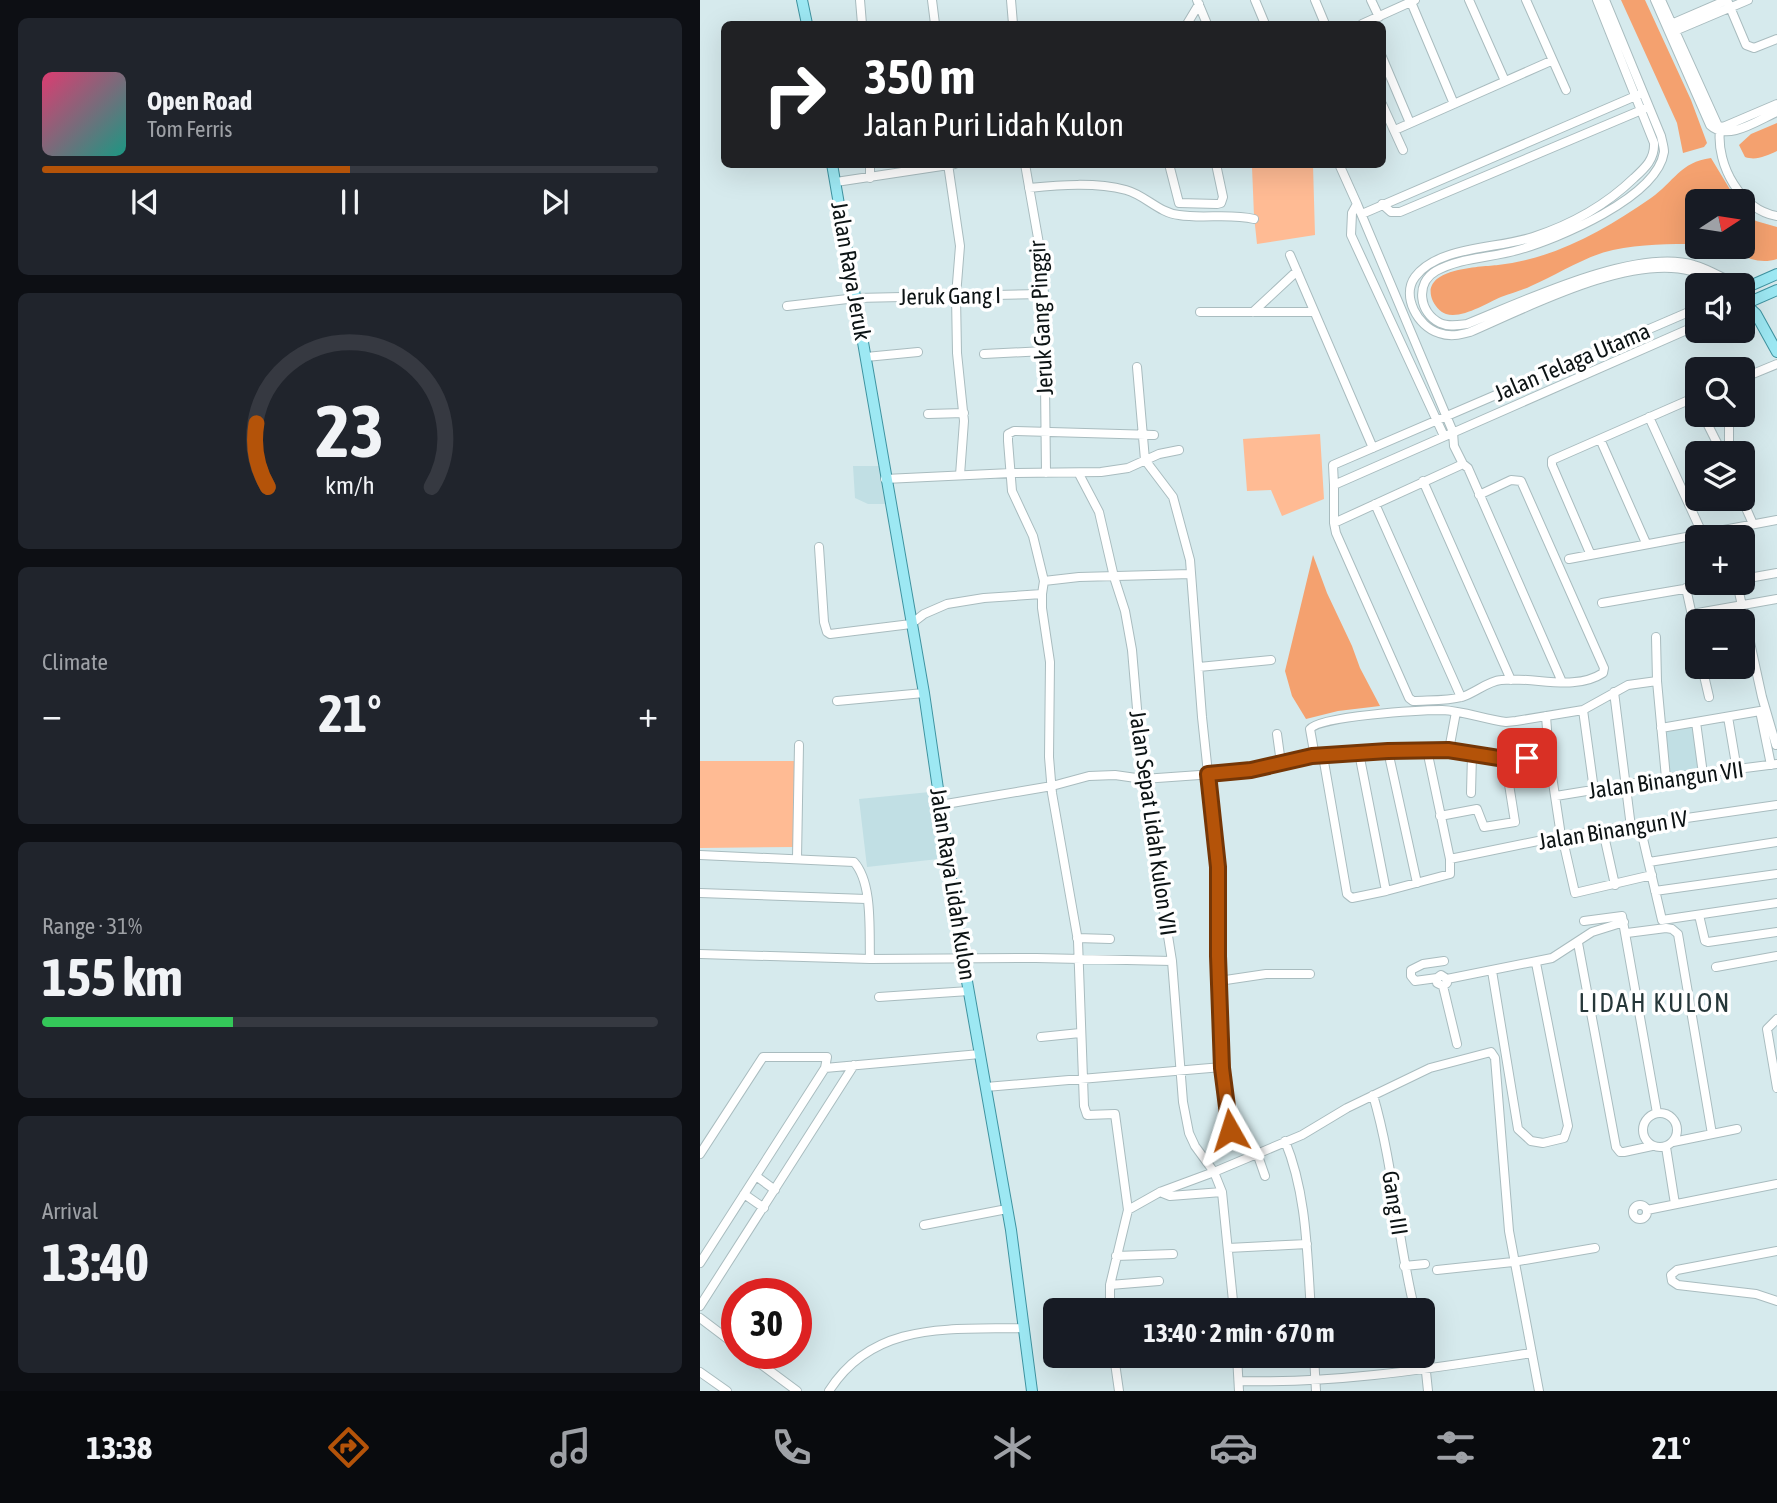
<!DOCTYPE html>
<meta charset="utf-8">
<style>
:root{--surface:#171b24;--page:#20242c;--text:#f1f3f6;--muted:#9ea1a6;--line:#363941;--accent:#b45309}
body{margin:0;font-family:"Asap Condensed",sans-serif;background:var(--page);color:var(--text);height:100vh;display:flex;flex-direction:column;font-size:26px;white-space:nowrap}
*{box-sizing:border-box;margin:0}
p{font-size:23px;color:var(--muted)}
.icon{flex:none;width:38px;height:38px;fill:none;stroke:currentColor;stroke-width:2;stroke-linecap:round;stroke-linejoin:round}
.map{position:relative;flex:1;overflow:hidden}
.sheet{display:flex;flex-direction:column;gap:18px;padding:18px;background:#0d0f14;width:700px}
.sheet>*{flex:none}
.guide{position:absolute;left:21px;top:21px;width:665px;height:147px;border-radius:10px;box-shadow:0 7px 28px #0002;background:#202124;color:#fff;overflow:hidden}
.needle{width:46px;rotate:78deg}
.tools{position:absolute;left:985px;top:189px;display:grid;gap:14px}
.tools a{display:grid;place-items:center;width:70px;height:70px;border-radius:10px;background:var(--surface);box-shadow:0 7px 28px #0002;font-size:35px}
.speed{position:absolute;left:21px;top:1278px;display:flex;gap:14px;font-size:35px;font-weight:700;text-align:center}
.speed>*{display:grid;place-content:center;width:91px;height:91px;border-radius:50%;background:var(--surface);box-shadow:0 7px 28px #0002;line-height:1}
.speed .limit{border:10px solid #d22;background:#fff;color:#111}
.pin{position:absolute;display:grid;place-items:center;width:60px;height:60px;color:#fff;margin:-30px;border-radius:14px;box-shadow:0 4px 10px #0006}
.me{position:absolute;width:77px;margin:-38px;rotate:354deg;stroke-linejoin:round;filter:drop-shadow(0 0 5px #0008)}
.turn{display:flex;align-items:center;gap:24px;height:147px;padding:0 28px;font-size:32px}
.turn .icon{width:91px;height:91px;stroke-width:2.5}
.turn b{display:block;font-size:49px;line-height:60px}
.big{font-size:52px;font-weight:700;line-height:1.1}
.sheet .card{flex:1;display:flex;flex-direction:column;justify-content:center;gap:10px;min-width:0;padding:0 24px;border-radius:10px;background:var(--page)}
.sheet .dial{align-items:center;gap:0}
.dial svg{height:182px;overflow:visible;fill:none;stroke:var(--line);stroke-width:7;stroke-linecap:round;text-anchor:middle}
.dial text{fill:var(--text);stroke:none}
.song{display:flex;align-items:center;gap:21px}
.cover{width:84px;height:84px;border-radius:10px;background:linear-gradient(135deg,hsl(340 70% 55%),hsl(170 70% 35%))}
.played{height:7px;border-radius:4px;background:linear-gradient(90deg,var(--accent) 50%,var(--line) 50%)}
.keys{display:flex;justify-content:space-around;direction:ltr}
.heat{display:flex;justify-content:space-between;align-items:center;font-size:38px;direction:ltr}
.charge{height:10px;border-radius:5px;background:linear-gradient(90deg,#34c759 31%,var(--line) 0)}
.trip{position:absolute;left:343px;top:1298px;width:392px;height:70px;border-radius:10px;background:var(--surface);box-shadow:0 7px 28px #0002;font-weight:700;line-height:70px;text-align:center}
.tab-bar{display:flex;height:112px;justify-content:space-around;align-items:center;background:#090b0e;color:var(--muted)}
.tab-bar .icon{width:49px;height:49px}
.tab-bar .on{color:var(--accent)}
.tab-bar b{font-size:32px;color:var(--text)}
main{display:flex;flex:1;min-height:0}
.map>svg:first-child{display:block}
</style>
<main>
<section class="sheet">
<div class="card">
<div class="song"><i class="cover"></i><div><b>Open Road</b><p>Tom Ferris</p></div></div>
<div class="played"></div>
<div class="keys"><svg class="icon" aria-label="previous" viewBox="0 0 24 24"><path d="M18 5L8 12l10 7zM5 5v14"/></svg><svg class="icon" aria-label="pause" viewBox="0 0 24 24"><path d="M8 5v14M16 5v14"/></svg><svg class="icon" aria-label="next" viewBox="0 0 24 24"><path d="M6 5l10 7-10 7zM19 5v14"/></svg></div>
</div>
<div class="card dial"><svg viewBox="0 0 100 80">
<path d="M14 69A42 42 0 1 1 86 69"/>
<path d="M14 69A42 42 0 0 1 9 41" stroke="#b45309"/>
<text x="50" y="56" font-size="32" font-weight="700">23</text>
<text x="50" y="72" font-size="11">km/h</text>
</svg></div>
<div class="card"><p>Climate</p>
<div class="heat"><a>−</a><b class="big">21°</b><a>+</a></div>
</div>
<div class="card"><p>Range · 31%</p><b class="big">155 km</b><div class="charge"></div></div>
<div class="card"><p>Arrival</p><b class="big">13:40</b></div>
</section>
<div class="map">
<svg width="1077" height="1391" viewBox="0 0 1077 1391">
<rect width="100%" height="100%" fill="#d6eaed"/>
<!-- built -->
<path fill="#c1dfe4" d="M153 466H182L188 504H168L155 498Z
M992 725 1000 769 970 774 963 730Z
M240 791 247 858 167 867 159 799Z"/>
<!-- green -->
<path fill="#ffbb94" d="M546 165H613L615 235 557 244 554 216 552 167Z
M620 434 624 499 582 516 571 490 547 491 543 439Z
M0 761H94L95 847 0 848Z"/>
<!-- water -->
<path fill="#f4a16f" d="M921 0H945L991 100 1007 143 1004 147 983 153 977 123Z
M1077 123V151C1066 156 1056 161 1045 157L1039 145 1051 134Z
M1011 158 1037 201H998L997 244C970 244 941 244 913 250 885 256 857 275 831 286 821 291 811 293 801 297 787 303 762 319 746 314 740 312 734 305 732 299 721 268 780 267 798 265 854 259 905 230 951 198 974 182 980 162 1011 158Z
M1043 209 1056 221 1077 227V259C1055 266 1041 253 1019 247H1043Z
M613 555 627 593 652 646 660 668 680 706 638 711 606 719 592 696 585 671Z"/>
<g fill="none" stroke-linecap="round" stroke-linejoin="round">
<!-- minor casing -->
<g stroke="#a9bcbf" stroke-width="10">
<path id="minor" d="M160 0 162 24
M232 0 235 24
M311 0 313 24
M497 0 507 24
M555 0 565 24
M615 0 625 24
M671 0 679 17
M769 0 805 81
M826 0 866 90
M897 0 954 143C955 159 945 168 934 178 906 205 870 225 833 237 797 249 738 246 715 277 701 296 718 327 739 333 750 337 759 335 770 332 826 308 929 254 991 271 1000 274 1010 281 1020 285
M905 0 961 136C962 141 964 147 964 152 957 198 857 239 818 250 791 258 761 257 736 271 715 283 719 313 740 323 748 327 758 325 767 324 822 302 936 247 994 265 1009 269 1024 279 1038 285
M955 0 1010 125C1028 142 1058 120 1077 112
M961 0 1018 126 1023 127 1077 104
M711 2 754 104
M487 24 499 4
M662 24 715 0
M969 25 1027 0 1046 45 1054 48 1077 39
M970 33 1048 0
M682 57 710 123
M682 104 703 150
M695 130 851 61
M1020 130C1016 165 1041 210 1077 216
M170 164V178
M248 164 260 246 256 296 257 353 264 421 260 475
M325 164 341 255 344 294 346 473
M469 164 479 203 517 204 521 203 523 197 516 164
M639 164 657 204
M136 182 255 164
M329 188C360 185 395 182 426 190 445 195 459 213 479 215 503 219 530 213 554 219
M682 204 691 212H700L944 109
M662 214 938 95
M590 255 673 448
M87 306 156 298 344 294
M998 308 633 465 634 485 998 325
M500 312H614
M553 312 597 271
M284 354 345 351
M166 357 218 352
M437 367 445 460 473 497 490 560 502 717 518 867V956L522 1068 530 1125V1130L525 1131
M1043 378 1077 364
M228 414 264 413
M1003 415 1022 453
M949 417 1002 533
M744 436 651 235 652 213 657 204 753 432 754 446 763 464
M900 439 946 543
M1029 453V415
M379 474 399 512 414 577 425 611 432 650 443 779 472 961 483 1102 489 1133 495 1146 514 1172 522 1192 534 1311
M185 479 311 473 401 472 428 468 459 454 479 450
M723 481 811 680
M634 485V523
M779 495 811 480 821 481 904 668 903 673C874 692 834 676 801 680 788 681 775 693 762 697 747 701 728 700 713 701L709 698 636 533 634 523 763 464 768 468 862 682
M1042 499 1053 524
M675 504 761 697
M119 547 124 622 127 632 130 634 211 624 224 614 247 604 284 598 342 594
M890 553 852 465V460L998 396
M869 559 1077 520
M1043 579 1077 573
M344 581 379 577 491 574
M1037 583 1062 697 1076 745
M986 588 998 643
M902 603 1019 583
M992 614 1077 599
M956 637 957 681 966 778
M499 667 571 660
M1002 667 1009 697
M914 692 931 827
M137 701 224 693
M883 710 894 790
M846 716 849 756 860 829
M1028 717 1037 770
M996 722 1003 774
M961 728 1060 711 1071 765
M577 734 581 763
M749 750 756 712
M688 751 717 883
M659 753 686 891
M623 756 647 894 652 898 686 891 750 874V859L727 750
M615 757 610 729C619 716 722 710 742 710 763 711 784 719 806 722L816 721 883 710 928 685 957 681
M771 793 772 754
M856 796 966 778 1077 764
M240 805 352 786 389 776 415 775 443 779 528 773 613 756 727 750H749L805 759 849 756
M740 816 777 809 784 827 815 822 805 759
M940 826 962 920 1077 903
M903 831 915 885
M862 836 875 893 952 875
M0 855 154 862C173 883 169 931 170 959
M97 858 99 745
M750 859 862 836 1077 805
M949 862 1077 842
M955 891 1077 874
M0 893 166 899
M999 915 1005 941 1008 942 1077 932
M884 921 922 916 957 1113
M927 933 966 928 972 929 978 934 1012 1134
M377 938 410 939
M878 943 916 1147 920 1152H924L952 1146
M0 954 170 959 336 958 472 961
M1016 967 1077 956
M792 971 818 1129 831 1141 843 1143 864 1138 868 1126 836 963
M737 978 715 981 711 976V970L723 964 744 961
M747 979 852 958 892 932 924 922
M519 981 566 974H610
M743 986 747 983V979L741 975 737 978V983L743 986 757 1044
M179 997 269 991
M1077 1019 1067 1029 1077 1088
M341 1037 380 1033
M125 1068 280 1054
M286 1087 522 1067
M673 1095C694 1166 697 1240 715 1311
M943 1130a17 17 0 1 1 34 0a17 17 0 1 1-34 0Z
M585 1141C607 1194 607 1254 611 1311
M973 1142 1037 1129
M966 1147 975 1204
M557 1153 565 1176
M0 1154 63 1057H127L125 1068 0 1263
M56 1176 75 1190
M460 1192 470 1196 522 1192
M44 1194 64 1208
M933 1212a7 7 0 1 1 14 0a7 7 0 1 1-14 0Z
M428 1210 460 1192 514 1172 602 1135 647 1108 730 1068 791 1052 795 1058 809 1231 839 1391
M947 1210 1077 1184
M224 1225 307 1209
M528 1248 607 1244
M1077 1251 977 1270 971 1275 972 1281 978 1285 1056 1294 1077 1301
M416 1256 473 1254
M704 1266 725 1264
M737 1270 813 1262 895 1248
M410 1285 459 1281
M0 1306 154 1065
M410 1311V1285L428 1210 415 1114 387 1115 384 1106 378 941 352 793 349 757 350 662 342 608V594L344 581 333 536 312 491 308 441V434L314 431 454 435
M465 1311 471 1310
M0 1318 37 1346
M723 1343 728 1391
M46 1353 97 1391
M414 1356 419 1391
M537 1356 539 1391
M614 1356 616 1391
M0 1372 27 1391
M539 1381C639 1384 733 1368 832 1353
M129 1391C174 1320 251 1330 324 1328"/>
</g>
<!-- major casing -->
<g stroke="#3f93a0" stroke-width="12">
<path id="major" d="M102 0 107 24
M132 164 224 693 262 953 311 1230 332 1391
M1043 289 1077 274
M1043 302 1056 314 1077 352
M1045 304 1077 290"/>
</g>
<!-- minor -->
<use href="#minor" stroke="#fff" stroke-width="8"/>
<!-- major -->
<use href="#major" stroke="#9de8f3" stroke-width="10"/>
</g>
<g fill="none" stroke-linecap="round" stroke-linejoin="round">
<!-- route casing -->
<g stroke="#753606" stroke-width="18">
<path id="route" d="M530 1130 522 1068 518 956V867L508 774 551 770 612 756 688 751 748 750 805 759 827 758"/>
</g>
<!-- route -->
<use href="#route" stroke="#b45309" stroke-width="12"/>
</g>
<g text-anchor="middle" stroke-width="7" stroke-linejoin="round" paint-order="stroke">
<!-- street labels -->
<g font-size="23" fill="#0c1314" stroke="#fff">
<text transform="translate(151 271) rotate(80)" y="8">Jalan Raya Jeruk</text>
<text transform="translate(250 296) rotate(-1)" y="8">Jeruk Gang I</text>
<text transform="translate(341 318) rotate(-93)" y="8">Jeruk Gang Pinggir</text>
<text transform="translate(872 362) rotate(-23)" y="8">Jalan Telaga Utama</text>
<text transform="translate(966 780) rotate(-8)" y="8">Jalan Binangun VII</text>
<text transform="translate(453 823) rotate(82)" y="8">Jalan Sepat Lidah Kulon VII</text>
<text transform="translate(913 830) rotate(-9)" y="8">Jalan Binangun IV</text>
<text transform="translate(253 884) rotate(81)" y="8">Jalan Raya Lidah Kulon</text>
<text transform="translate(695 1203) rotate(81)" y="8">Gang III</text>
</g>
<!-- quarter labels -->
<g font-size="26" letter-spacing="2" fill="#263739" stroke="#fff">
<text x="955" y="1012">LIDAH KULON</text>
</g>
</g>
</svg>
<div class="tools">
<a><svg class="needle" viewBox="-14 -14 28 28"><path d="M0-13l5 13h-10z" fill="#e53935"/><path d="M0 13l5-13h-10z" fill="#9ea1a6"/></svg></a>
<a><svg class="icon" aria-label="sound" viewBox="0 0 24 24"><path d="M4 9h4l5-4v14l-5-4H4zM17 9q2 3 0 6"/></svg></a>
<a><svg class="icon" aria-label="search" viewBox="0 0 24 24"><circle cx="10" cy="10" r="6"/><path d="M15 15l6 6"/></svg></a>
<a><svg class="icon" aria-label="layers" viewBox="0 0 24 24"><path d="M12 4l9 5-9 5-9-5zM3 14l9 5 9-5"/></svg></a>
<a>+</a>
<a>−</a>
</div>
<div class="speed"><div class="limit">30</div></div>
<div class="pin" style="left:827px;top:758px;background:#d93025"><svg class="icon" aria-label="arrive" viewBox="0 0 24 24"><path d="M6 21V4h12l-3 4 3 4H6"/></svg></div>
<svg class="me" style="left:530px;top:1130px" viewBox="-20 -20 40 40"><path d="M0-17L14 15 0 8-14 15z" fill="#b45309" stroke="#fff" stroke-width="4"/></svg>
<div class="trip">13:40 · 2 min · 670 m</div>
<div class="guide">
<div class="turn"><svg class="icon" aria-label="right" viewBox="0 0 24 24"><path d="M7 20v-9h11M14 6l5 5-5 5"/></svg><div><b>350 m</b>Jalan Puri Lidah Kulon</div></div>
</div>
</div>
</main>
<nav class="tab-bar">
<b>13:38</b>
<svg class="icon on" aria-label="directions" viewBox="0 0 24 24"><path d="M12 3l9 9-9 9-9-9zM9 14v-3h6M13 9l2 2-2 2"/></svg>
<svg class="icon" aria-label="music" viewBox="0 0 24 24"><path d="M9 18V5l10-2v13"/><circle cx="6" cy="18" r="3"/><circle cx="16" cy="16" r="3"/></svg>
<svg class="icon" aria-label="phone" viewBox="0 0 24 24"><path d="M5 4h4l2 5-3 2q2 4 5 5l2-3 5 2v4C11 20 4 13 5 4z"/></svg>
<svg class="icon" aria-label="climate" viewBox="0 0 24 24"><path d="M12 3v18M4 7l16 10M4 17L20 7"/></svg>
<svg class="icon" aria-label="car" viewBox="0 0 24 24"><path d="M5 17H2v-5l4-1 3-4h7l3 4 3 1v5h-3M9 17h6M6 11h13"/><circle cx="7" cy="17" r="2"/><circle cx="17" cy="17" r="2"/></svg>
<svg class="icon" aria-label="filters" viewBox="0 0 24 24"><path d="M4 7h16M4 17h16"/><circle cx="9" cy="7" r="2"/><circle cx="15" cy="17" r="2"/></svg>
<b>21°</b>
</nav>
